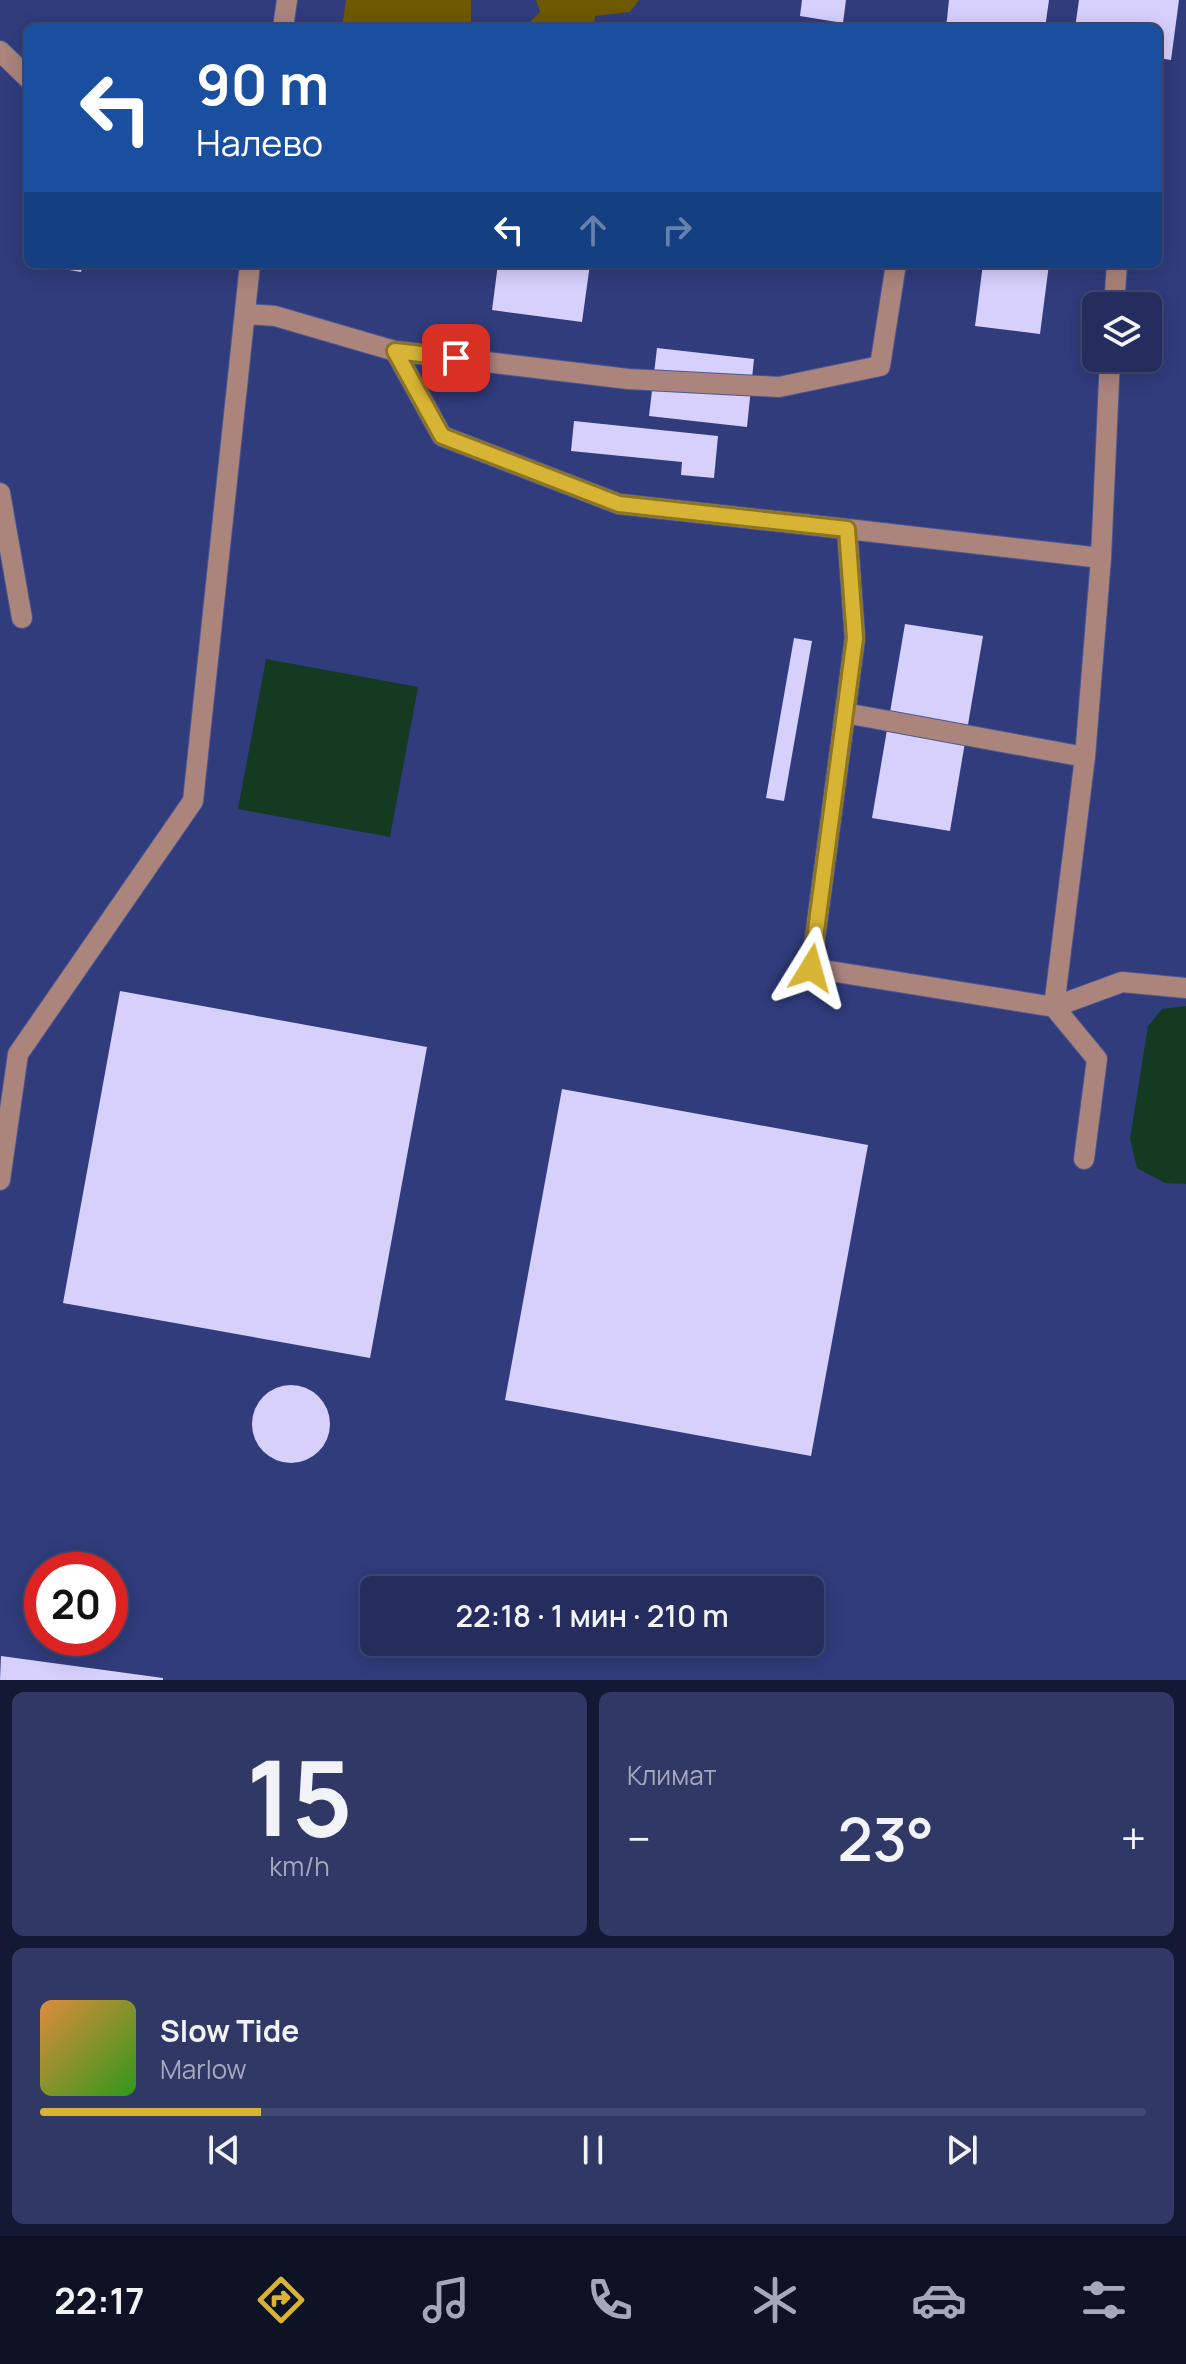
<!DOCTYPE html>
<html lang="ru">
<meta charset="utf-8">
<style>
:root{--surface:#242d5d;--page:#303966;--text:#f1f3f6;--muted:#a3a8bc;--line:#414972;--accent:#d8b434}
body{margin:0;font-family:Manrope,sans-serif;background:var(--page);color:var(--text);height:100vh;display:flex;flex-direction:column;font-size:30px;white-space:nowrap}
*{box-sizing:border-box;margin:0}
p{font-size:26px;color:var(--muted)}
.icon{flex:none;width:44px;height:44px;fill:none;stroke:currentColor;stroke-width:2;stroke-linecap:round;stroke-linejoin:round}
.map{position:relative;height:1680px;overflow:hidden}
.drawer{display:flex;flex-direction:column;gap:12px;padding:12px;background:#141933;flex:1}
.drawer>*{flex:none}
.banner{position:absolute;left:24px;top:24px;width:1138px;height:244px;border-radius:12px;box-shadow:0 4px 20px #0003,0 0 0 2px var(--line);background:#1a4fa0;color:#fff;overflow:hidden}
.tools{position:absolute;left:1082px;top:292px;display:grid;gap:16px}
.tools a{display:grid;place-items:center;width:80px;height:80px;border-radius:12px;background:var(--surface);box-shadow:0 4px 20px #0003,0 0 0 2px var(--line);font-size:40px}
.speed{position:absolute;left:24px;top:1552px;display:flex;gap:16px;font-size:40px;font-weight:700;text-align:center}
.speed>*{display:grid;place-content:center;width:104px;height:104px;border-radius:50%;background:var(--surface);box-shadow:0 4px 20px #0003,0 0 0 2px var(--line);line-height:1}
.speed .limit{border:12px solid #d22;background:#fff;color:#111}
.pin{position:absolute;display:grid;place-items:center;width:68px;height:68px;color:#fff;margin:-34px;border-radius:16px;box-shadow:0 4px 12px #0006}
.me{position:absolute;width:88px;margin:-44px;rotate:8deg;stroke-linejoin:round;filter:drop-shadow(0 0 6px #0008)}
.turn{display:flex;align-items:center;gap:28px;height:168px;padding:0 40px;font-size:36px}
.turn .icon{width:104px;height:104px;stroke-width:2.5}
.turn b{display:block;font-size:56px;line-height:68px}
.lanes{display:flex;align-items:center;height:76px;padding:0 40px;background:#0003;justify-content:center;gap:40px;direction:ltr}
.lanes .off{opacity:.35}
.big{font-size:60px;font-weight:600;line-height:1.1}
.drawer .widget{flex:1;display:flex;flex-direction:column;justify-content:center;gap:12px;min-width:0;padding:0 28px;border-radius:12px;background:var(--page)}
.drawer .dial{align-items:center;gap:0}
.dial b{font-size:104px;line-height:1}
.song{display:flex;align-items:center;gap:24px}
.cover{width:96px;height:96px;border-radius:12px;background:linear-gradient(135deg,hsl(30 70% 55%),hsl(110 70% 35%))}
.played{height:8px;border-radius:4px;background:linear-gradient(90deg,var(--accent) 20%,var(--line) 20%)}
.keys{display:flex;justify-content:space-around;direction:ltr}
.heat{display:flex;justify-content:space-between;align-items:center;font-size:44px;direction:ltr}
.drawer .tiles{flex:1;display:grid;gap:12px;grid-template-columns:1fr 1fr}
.widget:last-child{grid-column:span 2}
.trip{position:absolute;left:360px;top:1576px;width:464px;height:80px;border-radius:12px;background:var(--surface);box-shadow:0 4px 20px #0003,0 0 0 2px var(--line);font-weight:600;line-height:80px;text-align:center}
.tab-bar{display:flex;height:128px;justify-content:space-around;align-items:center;background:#0e1225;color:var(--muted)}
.tab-bar .icon{width:56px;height:56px}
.tab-bar .current{color:var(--accent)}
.tab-bar b{font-size:36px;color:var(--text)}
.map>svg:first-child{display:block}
</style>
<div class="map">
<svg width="1186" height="1680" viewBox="0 0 1186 1680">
<rect width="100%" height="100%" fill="#303c7c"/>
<!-- green -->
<path fill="#6e5800" d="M346 0H471V28H342Z
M536 0H639L630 12 595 16 593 28H524L540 12Z"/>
<!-- water -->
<path fill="#143a21" d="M266 659 418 687 390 837 238 809Z
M1186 1006V1184L1165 1183 1137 1168 1130 1139 1148 1026 1162 1009Z"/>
<!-- building -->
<path fill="#d7cffc" d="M802 0H846L843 23 800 16Z
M949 0H1049L1045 28H946Z
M1079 0H1179L1171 60 1158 58V28H1075Z
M52 264H83L81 272 51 267Z
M498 264H590L582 322 492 310Z
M983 264H1049L1040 334 975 326Z
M657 348 754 359 747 427 649 416Z
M574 421 718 436 714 478 681 475 682 462 571 451Z
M905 624 983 636 950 831 872 818Z
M794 638 812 641 784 801 766 798Z
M120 991 427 1047 370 1358 63 1303Z
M562 1089 868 1145 811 1456 505 1400Z
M252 1424a39 39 0 1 1 78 0a39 39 0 1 1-78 0Z
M1 1656 163 1678V1680H0Z"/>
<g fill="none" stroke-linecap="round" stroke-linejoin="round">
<!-- minor casing -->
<g stroke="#4c5791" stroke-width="22">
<path id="minor" d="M283 28 287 0
M0 51 28 78
M1114 306 1117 264
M245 314 275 316 395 351 628 379 779 387 880 366 896 264
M395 351 442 436 619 504 847 529 855 638 811 968 1054 1007 1085 757 1101 558 1110 358
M0 493 22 618
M847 529 1101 558
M845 713 1085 757
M1084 1159 1097 1059 1054 1007 1122 982 1186 988
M0 1180 18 1054 193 801 250 264"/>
</g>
<!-- minor -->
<use href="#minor" stroke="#ab847c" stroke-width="20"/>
</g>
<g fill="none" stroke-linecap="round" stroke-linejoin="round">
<!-- route casing -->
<g stroke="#8c7522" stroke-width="20">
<path id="route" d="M456 358 395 351 442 436 619 504 847 529 855 638 811 968"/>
</g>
<!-- route -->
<use href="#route" stroke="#d8b434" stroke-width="14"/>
</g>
</svg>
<div class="tools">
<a><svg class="icon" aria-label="layers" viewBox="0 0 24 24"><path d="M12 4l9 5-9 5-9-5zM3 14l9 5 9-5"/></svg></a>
</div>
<div class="speed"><div class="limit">20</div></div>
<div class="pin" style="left:456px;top:358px;background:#d93025"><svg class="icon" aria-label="arrive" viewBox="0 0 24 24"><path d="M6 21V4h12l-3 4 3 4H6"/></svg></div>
<svg class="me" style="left:811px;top:968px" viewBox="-20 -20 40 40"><path d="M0-17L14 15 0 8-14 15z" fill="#d8b434" stroke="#fff" stroke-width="4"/></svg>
<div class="trip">22:18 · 1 мин · 210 m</div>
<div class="banner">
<div class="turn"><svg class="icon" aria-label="left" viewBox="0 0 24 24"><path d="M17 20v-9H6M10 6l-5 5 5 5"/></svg><div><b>90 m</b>Налево</div></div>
<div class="lanes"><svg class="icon" aria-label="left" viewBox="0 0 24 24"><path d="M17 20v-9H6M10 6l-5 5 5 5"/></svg><svg class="icon off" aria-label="ahead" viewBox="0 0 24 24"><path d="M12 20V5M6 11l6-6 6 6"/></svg><svg class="icon off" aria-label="right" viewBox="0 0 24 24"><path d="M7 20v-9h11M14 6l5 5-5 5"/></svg></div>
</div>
</div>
<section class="drawer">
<div class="tiles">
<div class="widget dial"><b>15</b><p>km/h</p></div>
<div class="widget"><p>Климат</p>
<div class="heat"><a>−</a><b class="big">23°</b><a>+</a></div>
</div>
<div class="widget">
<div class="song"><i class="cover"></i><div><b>Slow Tide</b><p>Marlow</p></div></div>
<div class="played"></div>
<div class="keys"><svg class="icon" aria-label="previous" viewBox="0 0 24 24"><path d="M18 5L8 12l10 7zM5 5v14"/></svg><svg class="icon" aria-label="pause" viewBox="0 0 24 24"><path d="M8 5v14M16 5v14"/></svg><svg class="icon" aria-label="next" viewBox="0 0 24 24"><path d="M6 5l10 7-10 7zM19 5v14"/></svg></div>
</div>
</div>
</section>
<nav class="tab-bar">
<b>22:17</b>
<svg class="icon current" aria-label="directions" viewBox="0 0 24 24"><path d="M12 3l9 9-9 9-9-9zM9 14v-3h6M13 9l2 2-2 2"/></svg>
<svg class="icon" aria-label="music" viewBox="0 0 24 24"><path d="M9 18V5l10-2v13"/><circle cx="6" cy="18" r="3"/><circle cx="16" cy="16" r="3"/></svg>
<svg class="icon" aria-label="phone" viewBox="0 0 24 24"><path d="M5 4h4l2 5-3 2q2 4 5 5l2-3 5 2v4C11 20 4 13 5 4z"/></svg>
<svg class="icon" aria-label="climate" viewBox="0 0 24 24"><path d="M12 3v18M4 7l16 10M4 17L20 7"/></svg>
<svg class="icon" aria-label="car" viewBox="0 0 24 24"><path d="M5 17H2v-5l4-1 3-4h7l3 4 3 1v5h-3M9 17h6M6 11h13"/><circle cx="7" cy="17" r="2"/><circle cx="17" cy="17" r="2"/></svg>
<svg class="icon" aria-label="filters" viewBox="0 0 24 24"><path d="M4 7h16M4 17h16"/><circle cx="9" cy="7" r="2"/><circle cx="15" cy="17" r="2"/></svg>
</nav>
